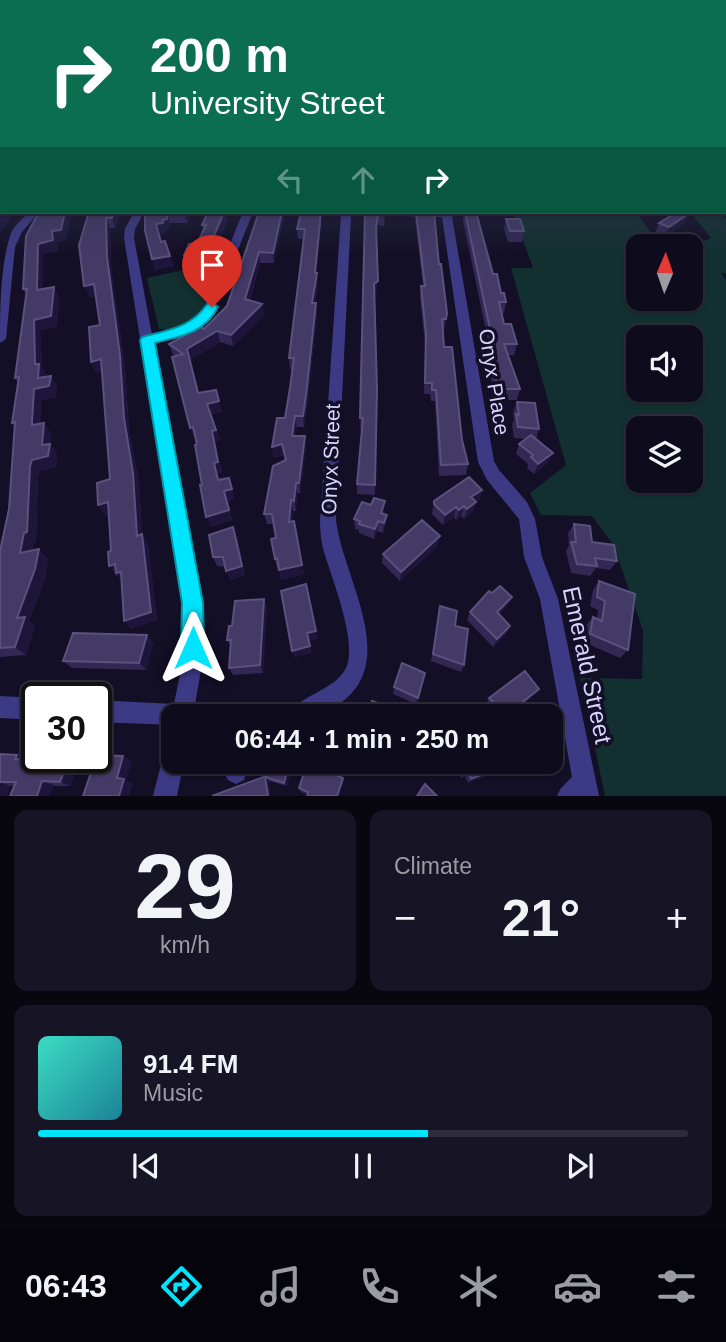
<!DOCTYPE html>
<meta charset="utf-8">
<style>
:root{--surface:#0e0b1c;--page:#171425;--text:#f1f3f6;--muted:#9b9ba3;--line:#2e2b3b;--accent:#00e5ff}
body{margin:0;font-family:Arial,sans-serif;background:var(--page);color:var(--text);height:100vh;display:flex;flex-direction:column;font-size:26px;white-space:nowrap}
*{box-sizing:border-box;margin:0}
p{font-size:23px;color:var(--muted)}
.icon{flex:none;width:38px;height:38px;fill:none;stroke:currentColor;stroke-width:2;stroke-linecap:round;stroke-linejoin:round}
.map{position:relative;height:796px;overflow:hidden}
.sheet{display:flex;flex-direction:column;gap:14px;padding:14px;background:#08060f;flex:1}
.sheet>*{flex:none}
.banner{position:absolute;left:0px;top:0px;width:726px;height:214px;box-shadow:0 2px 5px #0004,0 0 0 2px var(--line);background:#0b6e4f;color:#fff;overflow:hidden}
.needle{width:46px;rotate:2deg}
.buttons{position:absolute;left:626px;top:234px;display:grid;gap:14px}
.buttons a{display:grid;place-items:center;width:77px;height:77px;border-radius:14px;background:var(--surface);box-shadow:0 2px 5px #0004,0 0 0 2px var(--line);font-size:35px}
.speed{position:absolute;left:21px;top:682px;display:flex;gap:14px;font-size:35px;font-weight:700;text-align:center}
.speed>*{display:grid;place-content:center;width:91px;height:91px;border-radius:50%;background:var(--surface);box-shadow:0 2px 5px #0004,0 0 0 2px var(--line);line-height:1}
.speed .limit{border:4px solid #111;border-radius:10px;background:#fff;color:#111}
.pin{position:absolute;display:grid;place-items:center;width:60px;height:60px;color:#fff;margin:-72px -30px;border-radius:50% 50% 50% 0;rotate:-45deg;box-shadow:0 0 7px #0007}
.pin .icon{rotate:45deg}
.me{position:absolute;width:77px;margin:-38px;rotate:0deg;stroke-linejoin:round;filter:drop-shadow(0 0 5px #0008)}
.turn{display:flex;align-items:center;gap:24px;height:147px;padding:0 35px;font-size:32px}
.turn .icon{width:91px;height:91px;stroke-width:2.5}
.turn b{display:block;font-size:49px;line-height:60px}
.lanes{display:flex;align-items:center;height:66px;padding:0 35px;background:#0003;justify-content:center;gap:35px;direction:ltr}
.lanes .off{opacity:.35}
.big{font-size:52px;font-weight:700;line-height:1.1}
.sheet .card{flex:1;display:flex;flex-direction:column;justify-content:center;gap:10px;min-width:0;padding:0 24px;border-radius:14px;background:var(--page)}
.sheet .dial{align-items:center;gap:0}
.dial b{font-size:91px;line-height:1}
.song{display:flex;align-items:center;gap:21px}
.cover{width:84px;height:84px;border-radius:10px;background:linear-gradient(135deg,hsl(170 70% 55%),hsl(190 70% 35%))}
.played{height:7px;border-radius:4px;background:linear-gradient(90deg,var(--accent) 60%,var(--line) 60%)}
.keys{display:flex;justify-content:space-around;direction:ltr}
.heat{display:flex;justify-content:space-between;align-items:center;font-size:38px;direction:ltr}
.sheet .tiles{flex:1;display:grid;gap:14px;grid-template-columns:1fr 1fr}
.card:last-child{grid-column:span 2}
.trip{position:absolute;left:161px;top:704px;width:402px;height:70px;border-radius:14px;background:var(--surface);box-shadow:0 2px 5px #0004,0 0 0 2px var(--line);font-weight:700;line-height:70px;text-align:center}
.tabs{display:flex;height:112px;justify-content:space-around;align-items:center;background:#06040b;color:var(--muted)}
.tabs .icon{width:49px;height:49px}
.tabs .current{color:var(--accent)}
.tabs b{font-size:32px;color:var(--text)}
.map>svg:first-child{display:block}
</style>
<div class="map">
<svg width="726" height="796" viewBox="0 0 726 796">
<rect width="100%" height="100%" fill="#130f26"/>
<!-- green -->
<path fill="#12302f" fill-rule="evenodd" d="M513 212H636L660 246H691L711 238 692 214 723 215 726 219V273H721L726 280V796H605L580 678 642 679 643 631 614 546 592 516 541 515 530 493 566 465 511 268H533ZM639 247H691V299H639ZM639 338H691V390H639ZM639 429H691V481H639Z
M183 270 219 271C207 301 199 334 159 329L147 278Z"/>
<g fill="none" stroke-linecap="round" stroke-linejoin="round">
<!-- street -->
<path fill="#3d3a85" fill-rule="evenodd" d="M29 212H39L22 232 15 247 6 339 0 343C0 309 0 265 11 233 15 225 23 218 29 212Z
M134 212H144L135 229 134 238 152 335 186 325 201 315 243 212H253L210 320 194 331 153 342 202 603V664L193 716H173V725L96 722V700L174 704 182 664V603L124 238 125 229Z
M322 212H457L460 214 452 217 494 461 499 470 527 502 535 519 542 557 558 599 599 796H557L561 788 572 777 540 599 524 557 519 519 487 480 478 462 442 217 351 215 336 520C342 575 399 658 343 701 337 706 328 714 321 716 311 718 298 716 288 716 296 696 335 691 346 668 358 643 332 579 324 552 321 542 320 531 320 520L341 215H327Z
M0 696 37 698V720L0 718Z
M173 746V761H184L177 796H153L165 749Z
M227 761H249L244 780 236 784 228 780 224 772Z"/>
<!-- secondary -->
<path fill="#6f6bff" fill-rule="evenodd" d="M724 143H726V148H724Z
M724 204H726V212L724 211Z"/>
</g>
<!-- wall -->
<path fill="#312854" d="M724 168H726V190L724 188Z
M65 212H69L71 216 66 240 57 242 58 251 43 254V289L54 287 59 298 57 327 40 330 42 368 46 374V377L57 386 56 397 41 400 40 424 51 433V445L57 454 56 467 40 471 38 476 36 542 33 543 32 551 48 559 45 579 29 621 35 626 26 655 0 657V551L9 509 15 426 12 423 18 383 15 378 26 295 23 289Z
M84 212H117L119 216 115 228H110L111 268 125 366 129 429 139 483 142 535 148 544 157 620 131 629 124 621 121 580 117 575 116 576 111 551 109 514 105 515 98 505 110 479 102 371 96 373 91 362 100 325 96 296 89 297 87 219Z
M146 212H192L187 223H170V229L166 230V233L159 234 161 242 165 241 173 266 155 270 152 259Z
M259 212H285L274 263H260L250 301 262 304 264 315 233 346 220 342 190 360 199 393 222 411 211 415 220 440 215 442 222 472 218 474 219 480 235 499 228 501 232 520 211 527 202 485 197 444 196 438H194L175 356 173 355 169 344 204 329 227 306Z
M365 212H385L384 226 378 225 377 233V291L375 295 377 389 375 495 357 494V484L362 429H360Z
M416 212H434L439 264 447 313 444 330H443L444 347 462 440 468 464 466 475 439 476 435 401H431L430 394H424L425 345 420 297 421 286H423L415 219Z
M464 212 501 293 506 302 504 313H502L504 324 517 344 514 355H508L520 389 517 400H495L487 359 490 350 463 221Z
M228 219 209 266 187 265 184 255 198 242 203 231 202 225Z
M506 219 524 231 522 242H508L504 229Z
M321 221 316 273 318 284 315 303H316L317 314 307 406 304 427H297L295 436 306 447 300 493H297L296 511H293L292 521 304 574 281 580 279 568H277L275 559 276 538 273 524H267L264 514 285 461 284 455 274 458 272 447 285 418 290 388 292 369H290L289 358 304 239H298L297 229Z
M686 222 664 238 655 234 659 223Z
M517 402 539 429 536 439 548 463 534 474 527 468 528 464 516 454 519 444 526 439 514 438 512 425 514 419 513 412Z
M482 490 479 500 476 502 473 512 464 519 461 516 456 520 454 517 443 525 432 514 434 501Z
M384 511V514L386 525 383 533 377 531 374 539 359 533V530L355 529 354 519Z
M574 524 592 542 617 561 610 570 596 568 590 576 571 573 566 551 569 545 568 533Z
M237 537 245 575 230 580 225 567 217 566 213 557Z
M438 546 400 581 382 563 383 554Z
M599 581 628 650 620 658 583 642 586 625 593 617 597 619 598 610 590 606 593 590Z
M440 606 455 626 464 665 461 672 431 661Z
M507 606 499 614 510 626 506 634 493 647 467 620 470 612Z
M267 607 263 673 233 675 229 668 231 647 227 640 232 626Z
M147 635 153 643 146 670 72 668 63 661Z
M425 673 416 704 393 694 394 687Z
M539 689 533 696 512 713 489 708 485 705 489 698Z
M0 754 71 786H10L6 796H0Z
M368 761H378L377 765Z
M456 761H489L492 771 488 775 468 783 465 776 461 778Z
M322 762 323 766 322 769 344 782 307 794 301 792 299 788Z
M288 768 291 773 287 786 269 781 212 796Z"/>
<!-- shaded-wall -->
<path fill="#1d163a" d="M2 162V175L0 176V163Z
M2 212H10L12 216 0 232V214Z
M65 212H69L71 216 66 240 57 242 58 251 43 254V300L37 290 38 244 52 231Z
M114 212H117L119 216 115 228 112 218Z
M185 212H192L187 223 184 213Z
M224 212H226L228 219 209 266 206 255Z
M282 212H285L274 263 273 253Z
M321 212V221L316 282 317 273 318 284 313 314 312 303Z
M691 212 686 222 664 238 669 227Z
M167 213 170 223V229L166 230V233L159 234 156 224 163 220Z
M106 218 110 228 111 268 125 366 129 429 139 483 142 535 148 544 157 620 131 629 124 621 137 536 107 257Z
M259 252 260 263 247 310 245 299Z
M170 256 173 266 155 270 152 259Z
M378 281 377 291 374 295V284Z
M94 284 99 295 89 297 84 286Z
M54 287 59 298 57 327 40 330 42 368 46 374 45 387 51 376 57 386 56 397 41 400 39 433 32 425V422L34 389 38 378 35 364 34 320Z
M316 303 317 314 304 427 303 416Z
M262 304 264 315 233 346 231 335Z
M217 331 220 342 190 360 202 404 187 349Z
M101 359 107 370 96 373 91 362Z
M219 401 222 411 210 415 207 404Z
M295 416 297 427 294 447 292 436Z
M44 423 51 433V445L57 454 56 467 40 471 38 476 36 542 33 543 30 563 20 553 30 466 32 460 42 445Z
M193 427 197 438H194L190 428Z
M216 430 220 440 215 442 222 472 218 474 222 490 214 463 212 431Z
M305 436 306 447 300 493 299 483Z
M282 444 284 455 274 458 272 447Z
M553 453 548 463 534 474 538 464Z
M229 478 235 499 228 501 232 520 211 527 206 517Z
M296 483 297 493 296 511 294 501Z
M482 490 479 500 468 508 471 497Z
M291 500 293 511 291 532 289 522Z
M385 501 384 511 380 523 381 513Z
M108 502 115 512 105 515 98 505Z
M476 502 473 512 464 519 467 509Z
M464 506 461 516 456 520 459 510Z
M456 507 454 517 443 525 445 515Z
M387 515 386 525 383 533 384 523Z
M378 521 377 531 374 539 375 529Z
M233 527 237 537 245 575 230 580 226 571Z
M440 536 438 546 400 581 401 572Z
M39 549 48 559 45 579 29 621 35 626 26 655 15 647 17 618Z
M115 564 128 581 123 582 109 566Z
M302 565 304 574 281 580 279 570Z
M512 597 507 606 493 621 497 612Z
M264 599 267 607 263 673 260 665Z
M510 626 506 634 493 647 497 639Z
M316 631 318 639 309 641 307 633Z
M147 635 153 643 146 670 139 663Z
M310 646 312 653 294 658 292 651Z
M539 689 533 696 508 716 510 712Z
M17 755 29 760 15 759Z
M123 756 132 761 126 780 133 783 129 796H119L117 778Z
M69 758H81L71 786 60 782Z
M288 768 291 773 287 786 284 783Z
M492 771 488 775 468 783 471 779Z
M265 777 269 781 271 796H268Z
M343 778 344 782 339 796H337Z
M42 781 54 785 50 796H37Z
M0 782 10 786 6 796H0Z"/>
<!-- building -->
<path fill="#433a66" stroke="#5a527e" stroke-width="2" d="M2 149V162L0 163V151Z
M39 212H65L61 230 52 231 53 240 38 244 37 290 54 287 51 316 34 320 35 364H39L38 378 51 376 49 386 34 389 32 422V425L44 423 42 445 50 444 48 456 32 460 30 466 27 532 24 533 20 553 39 549 35 569 17 618 25 617 15 647 0 648V551L9 509 15 422 12 423 19 377 15 378 27 289H23L26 236Z
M84 212H114L112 218H106L107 257 120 355 124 418 133 473 137 536 142 534 151 612 124 621 121 572 116 573 115 564 109 566 108 552 111 551 108 502 98 505 97 483 110 479 101 359 91 362 89 327 100 325 94 284 84 286 79 245 88 215Z
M145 212H185L184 213H167V219L163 220V223L156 224 161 242 165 241 170 256 152 259 145 231Z
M208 212H224L206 255H184L189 244 198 242 206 225H202Z
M259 212H282L273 253 259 252 245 299 262 304 231 335 217 331 187 349 198 393 216 390 219 401 207 404 216 430 212 431 218 462 214 463 218 480 229 478 232 489 224 491 229 510 206 517 200 485H202L195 445 197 444 193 427 190 428 172 357 183 354 169 344 200 327 204 329 227 306Z
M301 212H321L315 273H317L312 303H316L306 395 303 416H295L292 436H305L299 483H296L294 501 291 500 289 522 294 521 302 565 279 570 277 558 275 559 271 539 276 538 272 514H264L273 466 286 460 282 444 272 447 277 418H285L290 388 294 358H289L305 229H297Z
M365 212H385V215H378L376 226 378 281 374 284 377 389 375 485 357 484 363 418H360Z
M416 212H434L439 264H441L447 313 446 319H442L444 347H452L462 440 468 464 441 465 436 390H432V383H425L426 334 421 286H425Z
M465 212H476L493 274H497L501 293H504L506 302H499L504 324H511L517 344H504L520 389H498L490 348H494Z
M677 212H691L669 227 659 223Z
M506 219H520L524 231H510Z
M517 402 535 403 539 429 518 427 516 414 519 415Z
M531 435 553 453 538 464 531 457 533 455 519 444Z
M469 477 482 490 471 497 476 502 467 509 464 506 459 510 456 507 445 515 434 504V501Z
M374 498 385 501 381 513 387 515 384 523 378 521 375 529 359 524 360 521 354 519 362 502 371 505Z
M422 520 440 536 401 572 383 554Z
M574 524 590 526 592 542 614 545 617 561 595 558 597 566 577 564 571 542H576Z
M233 527 242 566 226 571 223 557H213L209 535Z
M599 581 635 594 628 650 590 634 593 617 602 621 605 601 597 597Z
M306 584 316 631 307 633 310 646 292 651 281 591Z
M500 586 512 597 497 612 510 626 497 639 470 612 489 591 492 593Z
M264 599 260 665 229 668 231 640H227L229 626H232L235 601Z
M440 606 457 611 455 626 468 629 464 665 433 654Z
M73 633 147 635 139 663 63 661Z
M402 663 425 673 418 698 394 687Z
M525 671 539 689 510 712 515 716H485L493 702 489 698Z
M372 701 388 707 386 716H359L361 708 370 711Z
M0 754 17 755 15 759 45 760 46 758H69L60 782 42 781 37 796H10L16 782H0Z
M97 755 123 756 117 778 124 779 119 796H83Z
M308 761 322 762 320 768 343 778 337 796H307L308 792 299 788Z
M461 761H489L492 771 471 779 469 772 465 773Z
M288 768 284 783 265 777 268 796H212Z
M425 784 437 796H417Z"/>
<!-- sky -->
<linearGradient id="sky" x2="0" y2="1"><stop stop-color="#0a0815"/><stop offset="0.56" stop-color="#333752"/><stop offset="1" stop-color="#333752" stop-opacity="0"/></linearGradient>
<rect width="726" height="255" fill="url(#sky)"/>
<!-- route -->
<path fill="#00e5ff" stroke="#0095a6" stroke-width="2" d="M212 302 218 307C205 333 181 336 155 343L203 603 204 648 201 656 193 659 185 656 181 648 182 603 140 340 142 337C168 330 192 327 207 304Z"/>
<g text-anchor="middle" stroke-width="7" stroke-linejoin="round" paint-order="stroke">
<!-- street labels -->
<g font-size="21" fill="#d9d4ff" stroke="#130f26">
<text transform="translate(494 382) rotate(81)" y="7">Onyx Place</text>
<text transform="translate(331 459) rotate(-88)" y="7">Onyx Street</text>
</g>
<!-- near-street labels -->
<g font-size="24" fill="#d9d4ff" stroke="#130f26">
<text transform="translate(587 665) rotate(78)" y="8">Emerald Street</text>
</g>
</g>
</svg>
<div class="buttons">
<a><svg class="needle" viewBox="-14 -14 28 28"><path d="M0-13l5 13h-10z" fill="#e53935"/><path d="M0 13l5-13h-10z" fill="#9b9ba3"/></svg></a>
<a><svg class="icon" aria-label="sound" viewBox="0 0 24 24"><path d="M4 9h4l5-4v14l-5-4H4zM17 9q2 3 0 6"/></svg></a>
<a><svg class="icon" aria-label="layers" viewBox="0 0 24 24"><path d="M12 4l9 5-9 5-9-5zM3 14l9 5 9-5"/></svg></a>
</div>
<div class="speed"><div class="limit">30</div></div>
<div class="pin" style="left:212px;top:307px;background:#d93025"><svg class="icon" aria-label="arrive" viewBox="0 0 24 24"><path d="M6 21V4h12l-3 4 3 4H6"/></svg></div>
<svg class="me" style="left:193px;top:648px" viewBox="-20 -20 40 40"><path d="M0-17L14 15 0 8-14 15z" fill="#00e5ff" stroke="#fff" stroke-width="4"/></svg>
<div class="trip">06:44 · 1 min · 250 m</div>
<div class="banner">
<div class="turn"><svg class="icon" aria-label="right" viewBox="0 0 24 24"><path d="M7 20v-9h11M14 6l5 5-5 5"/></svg><div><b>200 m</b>University Street</div></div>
<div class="lanes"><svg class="icon off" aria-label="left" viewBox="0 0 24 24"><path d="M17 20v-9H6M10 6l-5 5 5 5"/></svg><svg class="icon off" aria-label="ahead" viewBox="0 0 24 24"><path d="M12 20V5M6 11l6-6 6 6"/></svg><svg class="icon" aria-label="right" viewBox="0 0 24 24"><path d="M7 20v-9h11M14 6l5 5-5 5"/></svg></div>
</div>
</div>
<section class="sheet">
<div class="tiles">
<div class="card dial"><b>29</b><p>km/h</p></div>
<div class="card"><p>Climate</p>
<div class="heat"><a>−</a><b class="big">21°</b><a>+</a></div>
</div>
<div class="card">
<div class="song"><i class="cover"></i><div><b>91.4 FM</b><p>Music</p></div></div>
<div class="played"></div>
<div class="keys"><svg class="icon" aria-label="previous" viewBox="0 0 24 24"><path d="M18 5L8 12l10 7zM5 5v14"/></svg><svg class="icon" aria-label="pause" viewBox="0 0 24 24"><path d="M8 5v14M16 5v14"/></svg><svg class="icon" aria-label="next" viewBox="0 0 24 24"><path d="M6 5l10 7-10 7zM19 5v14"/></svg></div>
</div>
</div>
</section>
<nav class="tabs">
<b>06:43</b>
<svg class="icon current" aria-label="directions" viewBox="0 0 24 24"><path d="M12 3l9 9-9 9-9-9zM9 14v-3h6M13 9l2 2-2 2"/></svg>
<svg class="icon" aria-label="music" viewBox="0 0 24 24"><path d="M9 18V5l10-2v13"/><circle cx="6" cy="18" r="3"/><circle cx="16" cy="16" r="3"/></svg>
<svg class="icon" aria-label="phone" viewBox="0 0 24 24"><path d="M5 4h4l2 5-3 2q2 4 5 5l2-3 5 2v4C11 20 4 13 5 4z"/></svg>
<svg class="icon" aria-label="climate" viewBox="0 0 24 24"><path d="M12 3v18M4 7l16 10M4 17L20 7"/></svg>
<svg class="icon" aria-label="car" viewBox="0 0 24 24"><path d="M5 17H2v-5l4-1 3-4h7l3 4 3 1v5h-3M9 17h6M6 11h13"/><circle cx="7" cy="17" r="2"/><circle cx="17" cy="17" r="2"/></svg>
<svg class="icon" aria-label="filters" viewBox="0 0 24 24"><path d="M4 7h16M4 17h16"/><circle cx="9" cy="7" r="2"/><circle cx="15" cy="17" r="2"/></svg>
</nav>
